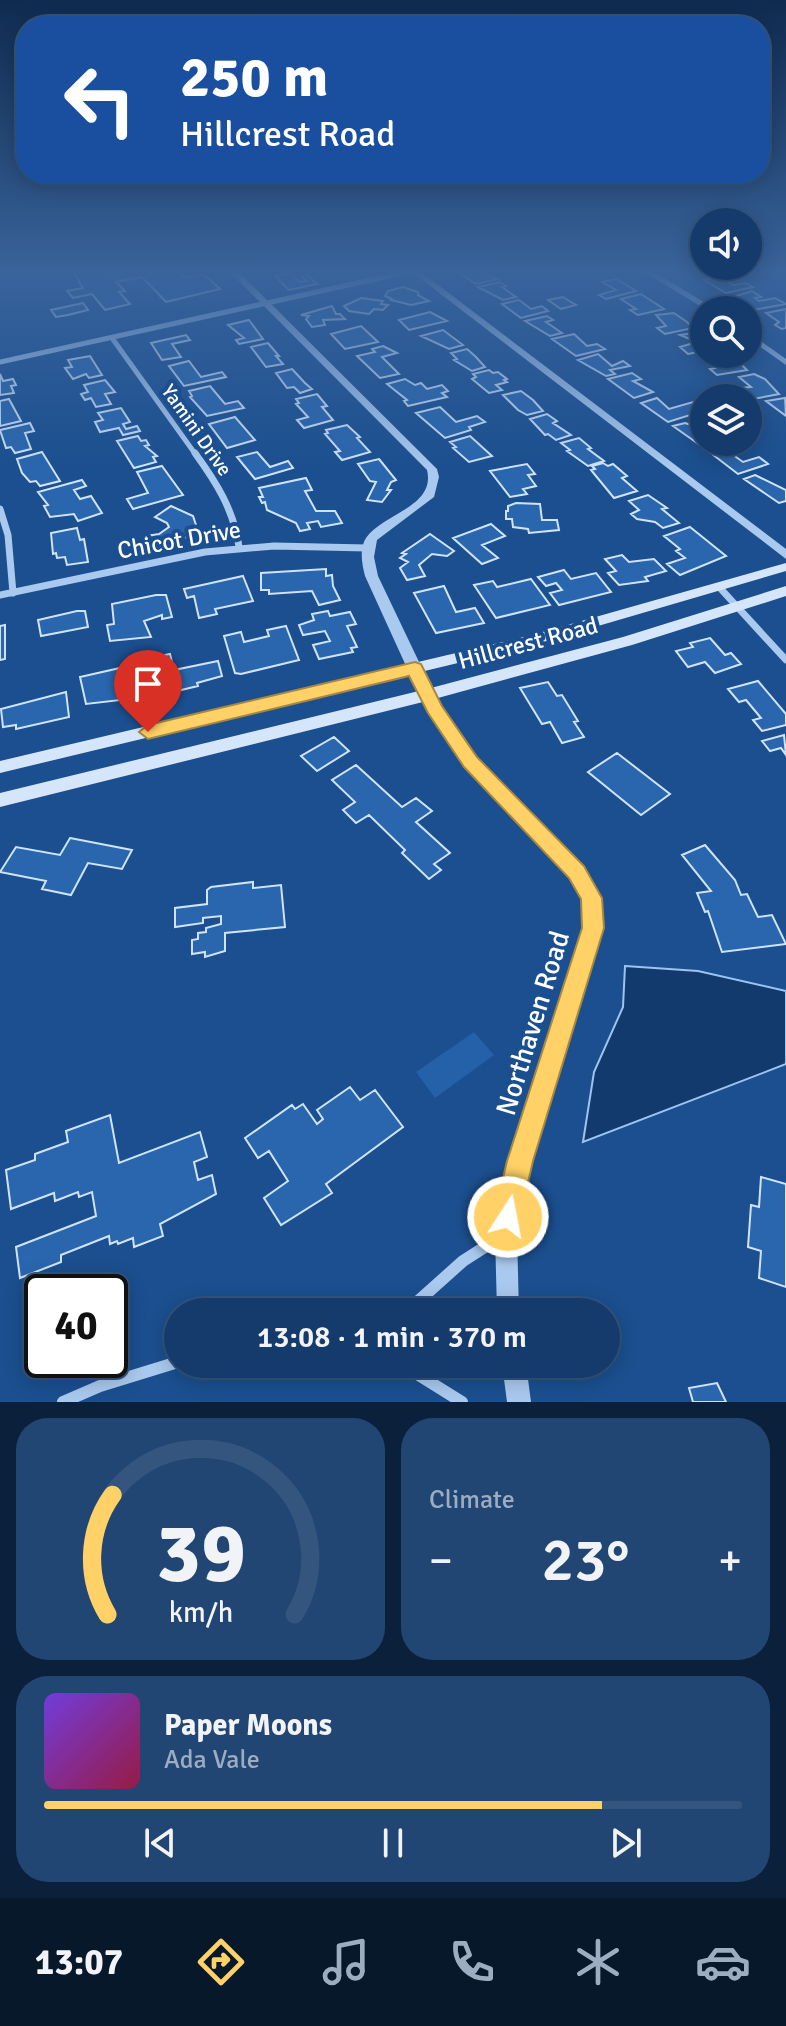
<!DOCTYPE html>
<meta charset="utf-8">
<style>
:root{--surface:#143b6b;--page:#214673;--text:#f1f3f6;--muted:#9dadc1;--line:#33557e;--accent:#ffd166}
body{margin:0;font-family:Signika,sans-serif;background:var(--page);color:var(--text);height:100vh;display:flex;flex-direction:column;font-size:30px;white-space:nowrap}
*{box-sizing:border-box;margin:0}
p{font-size:26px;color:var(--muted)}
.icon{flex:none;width:44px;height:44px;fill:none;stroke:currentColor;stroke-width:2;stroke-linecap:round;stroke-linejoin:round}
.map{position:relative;height:1402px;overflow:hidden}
.side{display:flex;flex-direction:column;gap:16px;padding:16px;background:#0b203b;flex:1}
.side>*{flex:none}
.banner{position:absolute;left:16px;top:16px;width:754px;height:168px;border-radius:32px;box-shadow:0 4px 20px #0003,0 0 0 2px var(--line);background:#1a4fa0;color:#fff;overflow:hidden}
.fabs{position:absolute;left:690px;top:208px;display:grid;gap:16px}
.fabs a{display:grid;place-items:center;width:72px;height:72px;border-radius:50%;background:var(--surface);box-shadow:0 4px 20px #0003,0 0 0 2px var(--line);font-size:40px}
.speed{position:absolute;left:24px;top:1274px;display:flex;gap:16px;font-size:40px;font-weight:700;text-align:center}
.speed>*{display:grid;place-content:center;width:104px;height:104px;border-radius:50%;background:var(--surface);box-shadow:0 4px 20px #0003,0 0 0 2px var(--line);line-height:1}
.speed .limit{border:4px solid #111;border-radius:12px;background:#fff;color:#111}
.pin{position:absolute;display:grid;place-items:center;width:68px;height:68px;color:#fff;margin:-82px -34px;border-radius:50% 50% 50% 0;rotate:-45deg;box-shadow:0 0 8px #0007}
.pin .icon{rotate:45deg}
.me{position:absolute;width:88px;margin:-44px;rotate:11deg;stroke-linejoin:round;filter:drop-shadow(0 0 6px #0008)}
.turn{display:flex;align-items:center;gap:28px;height:168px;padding:0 32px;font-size:36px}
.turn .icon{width:104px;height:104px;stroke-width:2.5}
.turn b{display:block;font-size:56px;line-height:68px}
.big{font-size:60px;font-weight:600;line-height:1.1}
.side .tile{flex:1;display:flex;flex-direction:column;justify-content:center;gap:12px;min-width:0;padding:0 28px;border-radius:32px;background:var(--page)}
.side .dial{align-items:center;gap:0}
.dial svg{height:208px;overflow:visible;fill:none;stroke:var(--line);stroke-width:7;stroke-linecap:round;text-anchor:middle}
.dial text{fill:var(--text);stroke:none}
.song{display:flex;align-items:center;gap:24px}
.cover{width:96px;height:96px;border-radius:12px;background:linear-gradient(135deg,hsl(260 70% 55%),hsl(340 70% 35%))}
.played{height:8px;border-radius:4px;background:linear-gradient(90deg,var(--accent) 80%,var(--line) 80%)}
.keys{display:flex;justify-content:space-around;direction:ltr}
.heat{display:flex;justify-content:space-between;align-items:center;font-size:44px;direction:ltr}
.side .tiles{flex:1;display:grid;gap:16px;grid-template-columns:1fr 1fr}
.tile:last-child{grid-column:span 2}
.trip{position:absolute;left:164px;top:1298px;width:456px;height:80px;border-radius:40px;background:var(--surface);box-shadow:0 4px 20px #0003,0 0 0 2px var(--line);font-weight:600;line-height:80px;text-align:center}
.tab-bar{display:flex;height:128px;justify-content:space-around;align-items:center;background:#08182b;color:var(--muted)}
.tab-bar .icon{width:56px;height:56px}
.tab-bar .on{color:var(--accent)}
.tab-bar b{font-size:36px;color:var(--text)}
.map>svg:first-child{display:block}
</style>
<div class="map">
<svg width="786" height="1402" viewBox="0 0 786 1402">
<rect width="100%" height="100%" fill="#1b4f8f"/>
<!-- green -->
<path fill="#2461a8" d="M474 1032 494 1055 435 1098 416 1072Z"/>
<!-- water -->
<path fill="#123a6d" stroke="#9cc4f0" stroke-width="2" d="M625 966 698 971 786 991V1064L583 1142 594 1072 623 1007Z"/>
<!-- building -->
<path fill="#2a66ad" stroke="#cfe3fa" stroke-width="2" d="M73 272H107L110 275 125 272H179L185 278 204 274 220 289 166 302 142 277 116 282 125 291 119 292 130 304 105 310 92 294 73 298 67 291 83 288Z
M458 272H481L497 279 476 284Z
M290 273 300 282 307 281 301 276 307 275 317 284 289 290 275 276Z
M721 276 733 285 746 283 753 287 726 293 704 280Z
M617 279 636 291 606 299 599 295 616 290 602 282Z
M500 282 506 286 502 287 516 297 503 300 478 287Z
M403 287 418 292V295L429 301 411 305 391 300 392 299 385 296 388 291Z
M752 291 761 297 755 298 759 301 775 298 786 304 753 310 733 297Z
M641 294 664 309 638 315 630 310 636 309 621 299Z
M563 297 571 302 576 305 561 309 548 300Z
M361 298 383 301 381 304 388 305 383 310 374 309 369 314 349 311 344 306Z
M519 300 531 309 542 306 548 311 521 318 502 304Z
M83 303 88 310 68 315 56 317 51 310Z
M332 306 336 314H340L345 319 323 320 325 325 312 327 306 319 309 316 301 315Z
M786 309V328L782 329 775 325 779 322 766 313Z
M430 312 447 321 409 330 399 320Z
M674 313 687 322 693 328 665 334 657 328 666 326 656 315Z
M547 316 553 320 546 322 562 333 550 336 525 321Z
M249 320 263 339 239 344 236 340 244 338 228 325Z
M361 326 378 342 345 349 331 334Z
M443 330 463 345 449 349 421 336Z
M700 332 704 335V351L688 354 680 347 697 342 680 335Z
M574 334 587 346 597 344 605 349 576 356 552 339Z
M186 335 190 340 172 344 181 357 162 360 151 343Z
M268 343 279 356H276L283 364 266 367 251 347Z
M383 346 397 353 382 357 399 374 380 378 357 356 375 352 372 349Z
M467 349 476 357 485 367 472 371 454 360 457 359 451 353Z
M598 354 612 366 623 361 630 366 610 370 615 374 606 376 578 360Z
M710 354H731L747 370 717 375 710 369 725 366Z
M90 356 102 375 89 378 86 374 73 379 65 368 72 367 68 360Z
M189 361 201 377 222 372 226 377 184 386 169 366Z
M292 369 305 383 312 389 300 393 294 387 287 388 276 373Z
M489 370 493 373 498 372 507 379 504 380 507 382 496 385 502 390 489 393 472 379 476 377 473 374Z
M632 373 641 379 633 381 653 392 634 398 608 379Z
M0 374 3 381 13 379 16 385 11 386 14 393 0 395Z
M754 374 765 379 779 394 748 400 742 394 726 397 718 390 751 387 739 377Z
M405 379 415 385 421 383 427 389 442 385 448 391 442 393 447 397 408 406 404 401 407 400 387 384Z
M105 380 115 392 105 394 111 404 96 407 91 398 85 400 81 394 88 392 84 385Z
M210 386 225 404 238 401 244 408 207 416 190 397 192 396 189 391Z
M521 391 533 400 543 411 527 415 518 410 503 395Z
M317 394 327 406 322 407 333 420 304 428 297 420 308 417 296 404 299 403 296 399Z
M657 398 669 409 700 400 704 403V408L700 409 703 411 668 422 641 403Z
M785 398 786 416 766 401Z
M9 399 21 421 0 426V401Z
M440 407 456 422 477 416 485 422 469 427 471 430 445 438 416 413Z
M121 408 130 422 123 424 126 429 137 426 140 431 123 435 119 428 100 432 95 422 103 420 98 413Z
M547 414 557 421 553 423 571 435 556 440 548 434 545 435 530 419Z
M235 417 255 440 227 448 209 424Z
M30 423 34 431 25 433 31 449 15 453 11 447 6 448 0 430Z
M685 423 704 429V442H722L704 448 673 426Z
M347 425 360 437 357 438 370 452 342 460 335 452 340 451 325 434 328 433 326 430Z
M138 436 141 441 146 440 149 445 145 446 157 456 153 457 156 462 134 468 117 441Z
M470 436 492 456 469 462 453 448 456 447 450 442Z
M579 438 591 448 588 449 604 461 588 466 567 451 570 450 561 443Z
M722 447 743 462 759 457 768 464 738 474 708 451Z
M42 452 60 481 40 486 36 481 30 482 22 473 17 459Z
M257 452 270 467 288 461 293 468 255 479 237 457Z
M379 459 396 480 391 482 387 490H391L382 502 367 500 376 482 370 481 358 464Z
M603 463 608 466 613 464 627 476 622 478 637 491 614 498 591 470 595 469 592 466Z
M527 464 535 474 528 475 536 486 523 489 527 494 510 497 490 471Z
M162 466 183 495 133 509 127 499 148 493 137 472Z
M755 475 786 490V501L779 503 744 479Z
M306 478 312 490 305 491 316 511H335L342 523 321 527 318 521 307 523 310 529 300 531 296 523 267 510 265 502 262 503 259 497H263L259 488Z
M82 480 86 486 74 490 80 499 91 496 102 513 78 521 74 514 50 517 44 506 48 505 38 492Z
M648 495 667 508 662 509 679 523 663 528 655 522 637 519 631 514 639 510 629 501Z
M516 503 540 504 542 520H557L559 530 529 533 528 529 513 527 512 519H506V511H508V506Z
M171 506 193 516 199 534 149 547 146 536 159 534 169 527 167 523 155 517Z
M491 524 505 536 482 545 498 558 482 564 453 538Z
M690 527 726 556 680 575 667 564 685 558 676 551 680 549 664 536Z
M77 528 80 540 84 539 88 562 67 565 65 557 57 558 56 553 53 554 51 533Z
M430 534 454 551 447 556 432 554 419 565 425 576 407 580 400 568 408 562 400 558 406 554 402 553Z
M622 555 629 562 654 559 666 571 645 577 648 581 619 585 608 573 616 571 605 559Z
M326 569V576L332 575 333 586 340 600 319 605 312 591 269 594V590H261V573Z
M564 570 571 579 596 573 611 592 559 605 550 593 562 590 556 583 546 586 538 577Z
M243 576 253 601 215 609 217 614 199 618 194 596 187 598 184 589Z
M531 579 550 605 496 618 474 585 493 581 497 587Z
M444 586 456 612 475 608 484 623 436 633 414 593Z
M156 595H166L172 617 162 619V615L144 621 151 637 110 641 107 625 114 624 112 604Z
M77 611H85L88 627 41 636 38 620Z
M328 611 330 616 350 612 356 624 347 626 357 647 351 648 353 652 319 659 313 645 330 641 325 631 303 635 299 625 314 620 312 614Z
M5 625V659L0 660V626Z
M286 626 299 660 241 674 235 673 224 636 241 632 244 642 269 636 267 630Z
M710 638 725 655 731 653 741 664 715 673 705 662 688 667 676 651 693 647 690 643Z
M170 654 174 670 218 661 222 676 197 683 198 686 177 691 176 687 164 689 160 675 151 677 149 668 157 667 155 657Z
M120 668 122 673 140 669 147 697 86 704 80 677Z
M758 681 786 714V725L762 731 753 720 761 718 746 700 739 702 728 689Z
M548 682 557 696 562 695 578 721 574 722 584 737 562 743 550 722 542 724 520 688Z
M66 692 69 717 16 729V725L3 727 1 709Z
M784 735 786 755 781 748 770 751 762 741Z
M334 737 349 751 317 771 301 756Z
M617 753 670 794 641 815 588 772Z
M356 765 402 807 416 798 432 811 416 822 450 853 434 864 441 870 429 879 402 853 405 850 369 815 356 823 343 810 355 802 332 780Z
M70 838 132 850 122 869 88 863 71 895 42 889 46 881 0 872 16 847 60 855Z
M705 845 735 880 741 895 747 894 758 917 772 915 786 944 722 952 708 911 705 912 697 893 711 891 682 855Z
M253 882V888L281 885 285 927 225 933V951L205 957V952L192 954V940L198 939V933L206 932V928L221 924V916L203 918V923L175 927V908L207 904V890L211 887Z
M350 1087 360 1100 375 1090 403 1127 326 1184 332 1193 281 1225 264 1198 288 1181 269 1151 258 1158 245 1138 292 1105 295 1109 303 1104 317 1124 323 1119 317 1110Z
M110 1115 119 1163 200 1132 207 1157 194 1162 198 1180 212 1175 216 1194 160 1224 163 1236 134 1247 133 1238 118 1244 117 1241 110 1244 109 1236 61 1255V1262L20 1278 16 1247 96 1216 92 1192 79 1197 78 1192 55 1201 54 1193 11 1209 6 1170 35 1160V1154L68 1142 66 1131Z
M761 1177 786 1184V1287L759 1278 761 1251 748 1247 751 1205 759 1207Z
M717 1383 726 1402H693L689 1388Z"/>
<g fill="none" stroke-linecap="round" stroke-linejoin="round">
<!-- minor-far2 -->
<path stroke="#a9c9ee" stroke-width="5" d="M649 272 712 310
M748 335 786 362
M112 338 196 455
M0 362 407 272"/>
<!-- minor-far1 -->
<path stroke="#a9c9ee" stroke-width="7" d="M195 453C216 482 234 510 239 547
M0 509 8 535 13 593
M720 588 786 660
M0 595 205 552 274 546 367 548"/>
<!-- minor -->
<path stroke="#a9c9ee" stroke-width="12" d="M406 1312 463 1261 502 1236
M401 1364 462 1402
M63 1402 100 1386 178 1362"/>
<!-- tertiary -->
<path fill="#a9c9ee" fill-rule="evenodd" d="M230 272H239L437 469 439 477 434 497 377 540 374 557 378 576 441 708 475 758 577 861C600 892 607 907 598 946L520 1199 517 1234 519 1312H497L495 1234 500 1199 580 946 586 910 584 898 578 887 550 852 478 780 452 749 417 690 365 576C362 564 359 549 366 538 382 514 436 507 427 470Z
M412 272H421L786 549V559Z
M502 1364H526L531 1402H507Z"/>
<!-- secondary -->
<path fill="#d6e6fa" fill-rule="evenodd" d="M786 563V571L533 645 0 773V761L532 635Z
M786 586V596L632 645 427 701 0 807V793L427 689 623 637Z"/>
</g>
<!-- sky -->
<linearGradient id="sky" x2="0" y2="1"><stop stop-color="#0f2b4f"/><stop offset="0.58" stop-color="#39639b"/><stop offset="1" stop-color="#39639b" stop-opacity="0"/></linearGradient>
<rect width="786" height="468" fill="url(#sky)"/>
<!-- route -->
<path fill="#ffd166" stroke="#a68842" stroke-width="2" d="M415 662 421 664 442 706 477 757 584 866 602 898 604 928 533 1161 518 1226 508 1230 498 1226 494 1217 507 1161 582 928 581 899 569 878 464 767 428 713 409 676 148 739 139 732 148 725Z"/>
<g text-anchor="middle" stroke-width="8" stroke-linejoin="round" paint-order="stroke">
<!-- far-street labels -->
<g font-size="20" fill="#fff" stroke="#1b4f8f">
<text transform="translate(197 430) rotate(55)" y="7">Yamini Drive</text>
</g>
<!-- street labels -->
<g font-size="24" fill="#fff" stroke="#1b4f8f">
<text transform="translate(179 540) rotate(-10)" y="8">Chicot Drive</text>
<text transform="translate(528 643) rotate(-15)" y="8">Hillcrest Road</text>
</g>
<!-- near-street labels -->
<g font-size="28" fill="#fff" stroke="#1b4f8f">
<text transform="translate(532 1023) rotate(-73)" y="10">Northaven Road</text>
</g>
</g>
</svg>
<div class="fabs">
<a><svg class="icon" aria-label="sound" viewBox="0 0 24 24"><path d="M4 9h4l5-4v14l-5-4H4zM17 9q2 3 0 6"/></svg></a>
<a><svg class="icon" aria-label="search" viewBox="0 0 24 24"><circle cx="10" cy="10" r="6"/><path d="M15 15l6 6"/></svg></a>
<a><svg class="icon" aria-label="layers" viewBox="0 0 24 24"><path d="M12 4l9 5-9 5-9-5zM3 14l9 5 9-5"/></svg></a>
</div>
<div class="speed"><div class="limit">40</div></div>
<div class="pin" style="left:148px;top:732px;background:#d93025"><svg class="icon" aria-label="arrive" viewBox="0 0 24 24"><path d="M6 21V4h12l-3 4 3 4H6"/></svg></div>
<svg class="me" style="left:508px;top:1217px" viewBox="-20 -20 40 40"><circle r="17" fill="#ffd166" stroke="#fff" stroke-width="3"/><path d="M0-11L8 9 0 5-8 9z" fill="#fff"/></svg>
<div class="trip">13:08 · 1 min · 370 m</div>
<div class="banner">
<div class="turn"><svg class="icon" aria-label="left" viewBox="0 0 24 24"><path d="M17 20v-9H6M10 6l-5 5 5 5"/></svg><div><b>250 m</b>Hillcrest Road</div></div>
</div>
</div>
<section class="side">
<div class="tiles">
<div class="tile dial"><svg viewBox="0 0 100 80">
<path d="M14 69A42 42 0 1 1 86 69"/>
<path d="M14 69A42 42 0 0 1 16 23" stroke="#ffd166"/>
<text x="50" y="56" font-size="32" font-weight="700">39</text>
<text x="50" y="72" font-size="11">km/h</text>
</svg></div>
<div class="tile"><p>Climate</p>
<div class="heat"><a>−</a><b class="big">23°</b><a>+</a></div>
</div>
<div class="tile">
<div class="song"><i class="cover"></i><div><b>Paper Moons</b><p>Ada Vale</p></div></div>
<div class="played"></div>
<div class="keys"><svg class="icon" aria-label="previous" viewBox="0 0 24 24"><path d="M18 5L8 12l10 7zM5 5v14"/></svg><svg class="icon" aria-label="pause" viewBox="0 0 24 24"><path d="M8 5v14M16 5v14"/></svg><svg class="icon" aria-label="next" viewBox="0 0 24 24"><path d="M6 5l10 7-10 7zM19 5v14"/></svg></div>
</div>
</div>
</section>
<nav class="tab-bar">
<b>13:07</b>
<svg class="icon on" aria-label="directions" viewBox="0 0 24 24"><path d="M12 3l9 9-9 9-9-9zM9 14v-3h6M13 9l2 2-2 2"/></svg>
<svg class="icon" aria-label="music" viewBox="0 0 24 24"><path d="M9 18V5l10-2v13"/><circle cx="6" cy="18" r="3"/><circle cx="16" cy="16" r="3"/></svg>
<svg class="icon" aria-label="phone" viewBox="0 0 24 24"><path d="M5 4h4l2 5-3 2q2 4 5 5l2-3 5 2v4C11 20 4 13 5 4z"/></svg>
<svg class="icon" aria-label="climate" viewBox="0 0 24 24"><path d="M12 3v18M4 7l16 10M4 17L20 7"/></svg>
<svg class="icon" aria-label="car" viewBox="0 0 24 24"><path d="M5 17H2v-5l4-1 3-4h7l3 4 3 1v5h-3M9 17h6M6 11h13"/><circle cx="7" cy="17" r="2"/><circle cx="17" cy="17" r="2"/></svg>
</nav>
